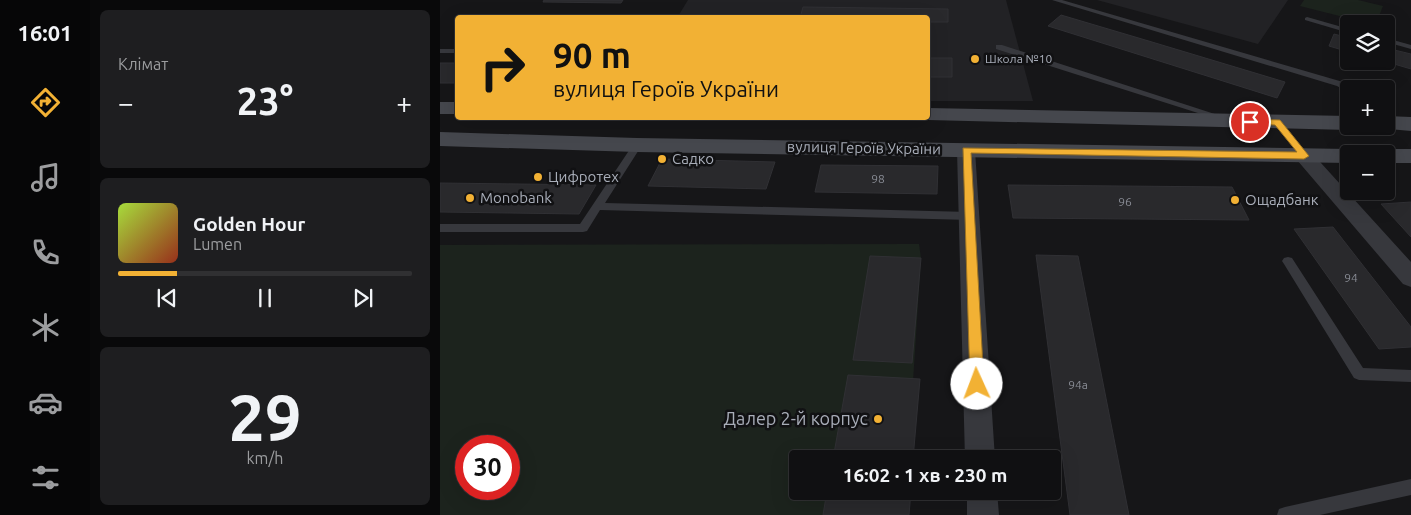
<!DOCTYPE html>
<html lang="uk">
<meta charset="utf-8">
<style>
:root{--surface:#101012;--page:#1e1e20;--text:#f1f3f6;--muted:#9c9d9f;--line:#303032;--accent:#f2b134}
body{margin:0;font-family:Ubuntu,sans-serif;background:var(--page);color:var(--text);height:100vh;display:flex;flex-direction:column;font-size:19px;white-space:nowrap}
*{box-sizing:border-box;margin:0}
p{font-size:16px;color:var(--muted)}
.icon{flex:none;width:28px;height:28px;fill:none;stroke:currentColor;stroke-width:2;stroke-linecap:round;stroke-linejoin:round}
.map{position:relative;flex:1;overflow:hidden}
.details{display:flex;flex-direction:column;gap:10px;padding:10px;background:#09090a;width:350px}
.details>*{flex:none}
.top-card{position:absolute;left:15px;top:15px;width:475px;height:105px;border-radius:5px;box-shadow:0 5px 20px #0002,0 0 0 1px var(--line);background:#f2b134;color:#111;overflow:hidden}
.fabs{position:absolute;left:900px;top:15px;display:grid;gap:10px}
.fabs a{display:grid;place-items:center;width:55px;height:55px;border-radius:5px;background:var(--surface);box-shadow:0 5px 20px #0002,0 0 0 1px var(--line);font-size:25px}
.speed{position:absolute;left:15px;top:435px;display:flex;gap:10px;font-size:25px;font-weight:700;text-align:center}
.speed>*{display:grid;place-content:center;width:65px;height:65px;border-radius:50%;background:var(--surface);box-shadow:0 5px 20px #0002,0 0 0 1px var(--line);line-height:1}
.speed .limit{border:8px solid #d22;background:#fff;color:#111}
.pin{position:absolute;display:grid;place-items:center;width:42px;height:42px;color:#fff;margin:-21px;border:2px solid #fff;border-radius:50%;box-shadow:0 1px 5px #0007}
.me{position:absolute;width:55px;margin:-28px;rotate:358deg;stroke-linejoin:round;filter:drop-shadow(0 0 4px #0008)}
.turn{display:flex;align-items:center;gap:18px;height:105px;padding:0 15px;font-size:22px}
.turn .icon{width:65px;height:65px;stroke-width:2.5}
.turn b{display:block;font-size:35px;line-height:42px}
.big{font-size:38px;font-weight:700;line-height:1.1}
.details .card{flex:1;display:flex;flex-direction:column;justify-content:center;gap:8px;min-width:0;padding:0 18px;border-radius:8px;background:var(--page)}
.details .dial{align-items:center;gap:0}
.dial b{font-size:65px;line-height:1}
.song{display:flex;align-items:center;gap:15px}
.cover{width:60px;height:60px;border-radius:8px;background:linear-gradient(135deg,hsl(80 70% 55%),hsl(10 70% 35%))}
.played{height:5px;border-radius:2px;background:linear-gradient(90deg,var(--accent) 20%,var(--line) 20%)}
.keys{display:flex;justify-content:space-around;direction:ltr}
.heat{display:flex;justify-content:space-between;align-items:center;font-size:28px;direction:ltr}
.trip{position:absolute;left:349px;top:450px;width:272px;height:50px;border-radius:5px;background:var(--surface);box-shadow:0 5px 20px #0002,0 0 0 1px var(--line);font-weight:700;line-height:50px;text-align:center}
main{display:flex;flex:1;min-height:0}
.tab-bar{display:flex;flex-direction:column;width:90px;justify-content:space-around;align-items:center;background:#060607;color:var(--muted)}
.tab-bar .icon{width:35px;height:35px}
.tab-bar .on{color:var(--accent)}
.tab-bar b{font-size:22px;color:var(--text)}
.map>svg:first-child{display:block}
</style>
<main>
<nav class="tab-bar">
<b>16:01</b>
<svg class="icon on" aria-label="directions" viewBox="0 0 24 24"><path d="M12 3l9 9-9 9-9-9zM9 14v-3h6M13 9l2 2-2 2"/></svg>
<svg class="icon" aria-label="music" viewBox="0 0 24 24"><path d="M9 18V5l10-2v13"/><circle cx="6" cy="18" r="3"/><circle cx="16" cy="16" r="3"/></svg>
<svg class="icon" aria-label="phone" viewBox="0 0 24 24"><path d="M5 4h4l2 5-3 2q2 4 5 5l2-3 5 2v4C11 20 4 13 5 4z"/></svg>
<svg class="icon" aria-label="climate" viewBox="0 0 24 24"><path d="M12 3v18M4 7l16 10M4 17L20 7"/></svg>
<svg class="icon" aria-label="car" viewBox="0 0 24 24"><path d="M5 17H2v-5l4-1 3-4h7l3 4 3 1v5h-3M9 17h6M6 11h13"/><circle cx="7" cy="17" r="2"/><circle cx="17" cy="17" r="2"/></svg>
<svg class="icon" aria-label="filters" viewBox="0 0 24 24"><path d="M4 7h16M4 17h16"/><circle cx="9" cy="7" r="2"/><circle cx="15" cy="17" r="2"/></svg>
</nav>
<section class="details">
<div class="card"><p>Клімат</p>
<div class="heat"><a>−</a><b class="big">23°</b><a>+</a></div>
</div>
<div class="card">
<div class="song"><i class="cover"></i><div><b>Golden Hour</b><p>Lumen</p></div></div>
<div class="played"></div>
<div class="keys"><svg class="icon" aria-label="previous" viewBox="0 0 24 24"><path d="M18 5L8 12l10 7zM5 5v14"/></svg><svg class="icon" aria-label="pause" viewBox="0 0 24 24"><path d="M8 5v14M16 5v14"/></svg><svg class="icon" aria-label="next" viewBox="0 0 24 24"><path d="M6 5l10 7-10 7zM19 5v14"/></svg></div>
</div>
<div class="card dial"><b>29</b><p>km/h</p></div>
</section>
<div class="map">
<svg width="971" height="515" viewBox="0 0 971 515">
<rect width="100%" height="100%" fill="#161618"/>
<!-- built -->
<path fill="#222225" d="M248 0H566L593 101H488V18H237Z
M657 0H848L818 44Z"/>
<!-- green -->
<path fill="#1c231d" fill-rule="evenodd" d="M864 0H918L943 6 936 24H931L860 6Z
M479 244 481 258 468 459H358V491H466L464 515H0V245ZM26 446H69V489H26Z"/>
<!-- building -->
<path fill="#29292c" stroke="#303034" d="M104 0H183L181 3 103 2Z
M363 7 508 9V22H488V18H360Z
M621 15 712 42 845 82 837 98 608 26Z
M894 34 909 38V52L889 46Z
M946 48 971 54V69L944 61H946Z
M488 58H512V77H488Z
M0 63H18V83H0Z
M222 159 335 162 326 189 208 186Z
M381 165 498 166 497 194 375 192Z
M0 183 156 185 139 214 0 212Z
M568 185 792 187 809 220 573 218Z
M971 202V237L941 204Z
M893 227 971 327V347L939 349 854 229Z
M596 255 638 256 689 515H630Z
M430 256 481 258 472 363 413 360Z
M408 375 480 379 473 459H393Z
M387 491H471L469 515H383Z"/>
<g fill="none" stroke-linecap="round" stroke-linejoin="round">
<!-- service -->
<path fill="#37383d" fill-rule="evenodd" d="M612 0H622L903 82 913 89 906 91 897 86Z
M867 17 909 29V33L865 20V18Z
M946 38 971 45V49L946 42Z
M556 45H562L787 118 786 120H780L556 49Z
M0 49H18V53H0Z
M197 142 202 145 165 203 530 212 535 216 530 220 160 210 147 231 143 232H0V224H140L194 143Z
M848 257 852 258 923 368 971 370V382L919 380 914 378 844 264 842 261 844 258Z
M971 479V495L880 515H837L839 509 845 507Z"/>
<!-- minor -->
<path fill="#37383d" fill-rule="evenodd" d="M526 144 533 146 535 150 555 459H525L517 150 519 146Z
M864 150 871 152 971 262V287L963 284 857 160 855 156 857 152Z
M527 491H557L559 515H527Z"/>
<!-- secondary -->
<path fill="#45474d" fill-rule="evenodd" d="M0 102H18V114H0Z
M488 108 909 116V126H918L909 130 488 120 480 119 488 118Z
M946 116 971 117V131L938 128 937 126H946Z
M0 132 197 138 909 149 917 151 919 154H909V163L197 152 0 146Z
M946 149H971V163H946V154H936L938 151Z"/>
</g>
<!-- route -->
<path fill="#f2b134" stroke="#9d7322" d="M810 119 840 120 869 156 864 159 531 153 544 384 542 388 537 390 532 388 530 384 523 148 857 152 835 125 807 124V120Z"/>
<!-- markers -->
<g fill="#f2b134" stroke="#111113" stroke-width="2">
<circle cx="535" cy="59" r="5"/>
<circle cx="222" cy="159" r="5"/>
<circle cx="98" cy="177" r="5"/>
<circle cx="30" cy="198" r="5"/>
<circle cx="795" cy="200" r="5"/>
<circle cx="438" cy="419" r="5"/>
</g>
<g text-anchor="middle" stroke-width="5" stroke-linejoin="round" paint-order="stroke">
<!-- far-poi labels -->
<g font-size="12" fill="#a8adb8" stroke="#111113" text-anchor="start">
<text x="545" y="63">Школа №10</text>
</g>
<!-- number labels -->
<g font-size="12" fill="#888b94">
<text x="438" y="183">98</text>
<text x="685" y="206">96</text>
<text x="911" y="282">94</text>
<text x="638" y="389">94а</text>
</g>
<!-- street labels -->
<g font-size="15" fill="#a8adb8" stroke="#111113">
<text transform="translate(424 148) rotate(1)" y="5">вулиця Героїв України</text>
</g>
<!-- poi labels -->
<g font-size="15" fill="#a8adb8" stroke="#111113" text-anchor="start">
<text x="232" y="164">Садко</text>
<text x="108" y="182">Цифротех</text>
<text x="40" y="203">Monobank</text>
<text x="805" y="205">Ощадбанк</text>
</g>
<!-- near-poi labels -->
<g font-size="18" fill="#a8adb8" stroke="#111113" text-anchor="end">
<text x="428" y="425">Далер 2-й корпус</text>
</g>
</g>
</svg>
<div class="fabs">
<a><svg class="icon" aria-label="layers" viewBox="0 0 24 24"><path d="M12 4l9 5-9 5-9-5zM3 14l9 5 9-5"/></svg></a>
<a>+</a>
<a>−</a>
</div>
<div class="speed"><div class="limit">30</div></div>
<div class="pin" style="left:810px;top:122px;background:#d93025"><svg class="icon" aria-label="arrive" viewBox="0 0 24 24"><path d="M6 21V4h12l-3 4 3 4H6"/></svg></div>
<svg class="me" style="left:537px;top:384px" viewBox="-20 -20 40 40"><circle r="19" fill="#fff"/><path d="M0-13L10 11 0 6-10 11z" fill="#f2b134"/></svg>
<div class="trip">16:02 · 1 хв · 230 m</div>
<div class="top-card">
<div class="turn"><svg class="icon" aria-label="right" viewBox="0 0 24 24"><path d="M7 20v-9h11M14 6l5 5-5 5"/></svg><div><b>90 m</b>вулиця Героїв України</div></div>
</div>
</div>
</main>
